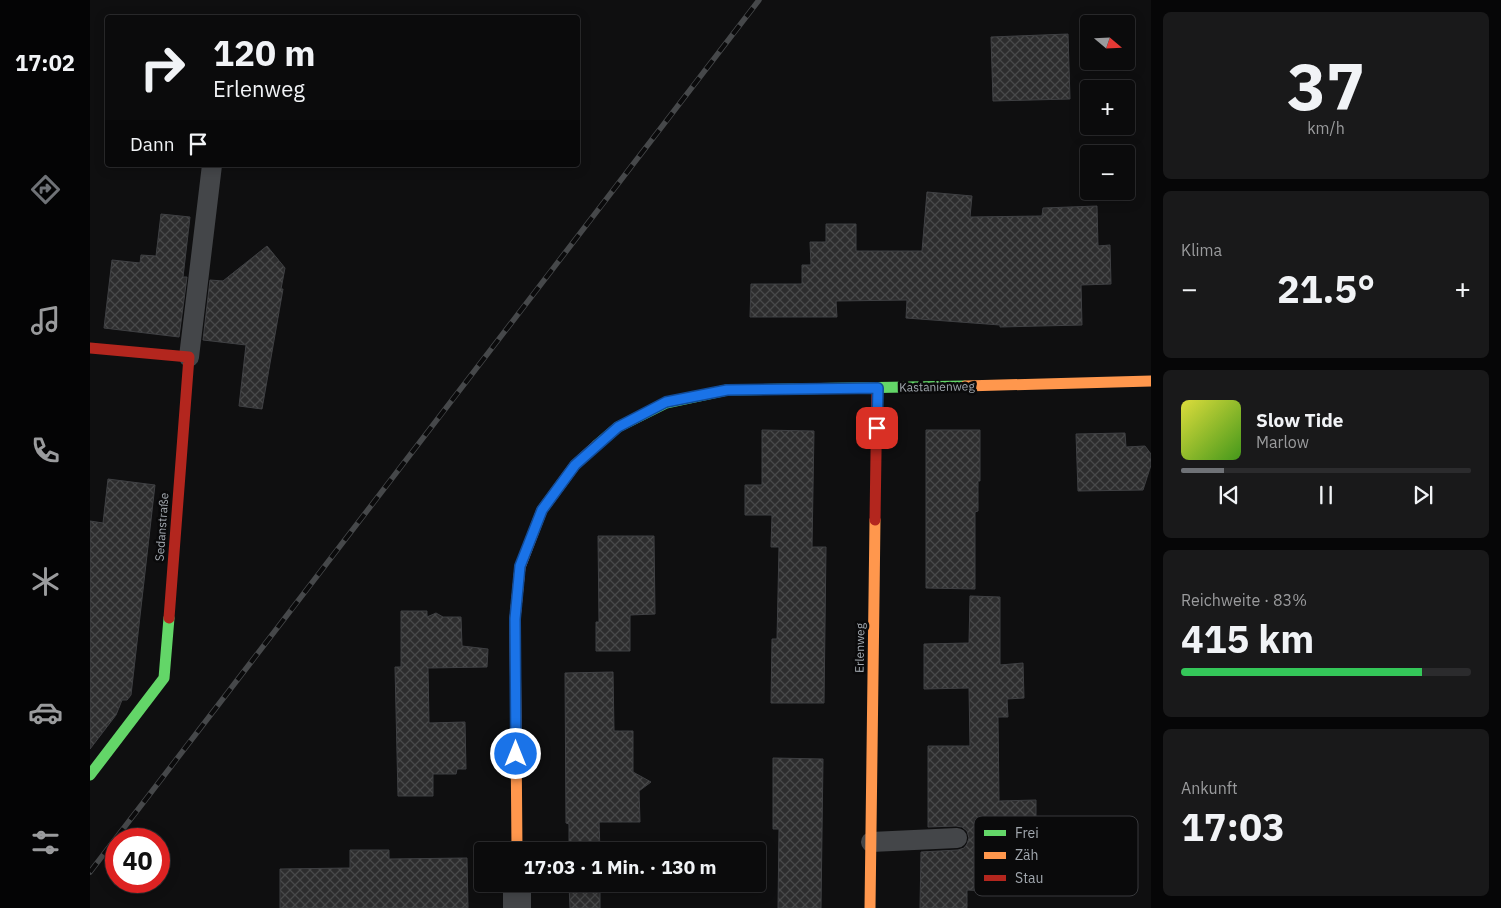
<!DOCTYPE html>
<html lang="de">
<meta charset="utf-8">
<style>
:root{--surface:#0b0b0c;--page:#19191a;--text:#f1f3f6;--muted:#9a9b9d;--line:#2b2b2d;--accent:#6f7277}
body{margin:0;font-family:"IBM Plex Sans",sans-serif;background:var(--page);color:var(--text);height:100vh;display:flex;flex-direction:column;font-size:19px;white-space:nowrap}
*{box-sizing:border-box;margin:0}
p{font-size:16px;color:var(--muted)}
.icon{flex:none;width:28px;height:28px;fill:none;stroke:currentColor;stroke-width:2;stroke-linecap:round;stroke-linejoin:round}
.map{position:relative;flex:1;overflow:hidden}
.panel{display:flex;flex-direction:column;gap:12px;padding:12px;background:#060607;width:350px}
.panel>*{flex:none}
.top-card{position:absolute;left:15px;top:15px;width:475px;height:152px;border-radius:5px;box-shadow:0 2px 12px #0003,0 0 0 1px var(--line);background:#0b0b0c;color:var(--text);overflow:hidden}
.needle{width:32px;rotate:109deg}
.fabs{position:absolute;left:990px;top:15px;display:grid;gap:10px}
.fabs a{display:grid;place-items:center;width:55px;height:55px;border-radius:5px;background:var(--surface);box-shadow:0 2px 12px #0003,0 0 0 1px var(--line);font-size:25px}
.speed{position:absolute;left:15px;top:828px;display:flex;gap:10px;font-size:25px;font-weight:700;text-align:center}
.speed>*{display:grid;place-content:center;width:65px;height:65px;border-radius:50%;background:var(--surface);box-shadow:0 2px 12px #0003,0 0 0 1px var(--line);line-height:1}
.speed .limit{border:8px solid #d22;background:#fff;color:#111}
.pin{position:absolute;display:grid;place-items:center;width:42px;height:42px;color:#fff;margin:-21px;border-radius:10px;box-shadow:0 2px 8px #0006}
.me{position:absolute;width:55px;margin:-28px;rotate:0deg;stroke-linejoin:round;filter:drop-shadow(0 0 4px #0008)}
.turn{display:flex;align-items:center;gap:18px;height:105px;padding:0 25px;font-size:22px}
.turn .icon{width:65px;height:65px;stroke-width:2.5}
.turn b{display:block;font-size:35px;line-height:42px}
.then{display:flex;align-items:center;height:48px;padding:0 25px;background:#0003;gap:10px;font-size:19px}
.big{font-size:38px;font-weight:800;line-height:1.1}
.panel .card{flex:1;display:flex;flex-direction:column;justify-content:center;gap:8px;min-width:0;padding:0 18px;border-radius:8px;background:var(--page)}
.panel .dial{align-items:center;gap:0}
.dial b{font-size:65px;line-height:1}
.song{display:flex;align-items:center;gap:15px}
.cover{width:60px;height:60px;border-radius:8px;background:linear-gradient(135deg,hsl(60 70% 55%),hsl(100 70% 35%))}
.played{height:5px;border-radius:2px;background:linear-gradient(90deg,var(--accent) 15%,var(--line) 15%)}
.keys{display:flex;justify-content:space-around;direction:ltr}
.heat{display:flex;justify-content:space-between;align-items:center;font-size:28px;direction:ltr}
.charge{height:8px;border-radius:4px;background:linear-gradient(90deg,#34c759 83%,var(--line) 0)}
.trip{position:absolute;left:384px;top:842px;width:292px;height:50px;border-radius:5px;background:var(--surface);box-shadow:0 2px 12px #0003,0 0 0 1px var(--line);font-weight:800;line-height:50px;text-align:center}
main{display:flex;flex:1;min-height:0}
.dock{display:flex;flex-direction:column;width:90px;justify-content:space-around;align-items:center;background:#040405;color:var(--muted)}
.dock .icon{width:35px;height:35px}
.dock .selected{color:var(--accent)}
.dock b{font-size:22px;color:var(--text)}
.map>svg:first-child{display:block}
</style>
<main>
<nav class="dock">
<b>17:02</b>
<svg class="icon selected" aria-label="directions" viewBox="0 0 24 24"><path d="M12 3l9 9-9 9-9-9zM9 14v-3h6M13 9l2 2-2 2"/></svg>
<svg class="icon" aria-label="music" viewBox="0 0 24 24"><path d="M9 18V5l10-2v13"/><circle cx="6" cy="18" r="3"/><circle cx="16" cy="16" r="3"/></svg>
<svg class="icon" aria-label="phone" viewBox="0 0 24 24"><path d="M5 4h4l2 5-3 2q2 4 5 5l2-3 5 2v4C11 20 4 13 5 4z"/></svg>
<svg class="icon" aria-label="climate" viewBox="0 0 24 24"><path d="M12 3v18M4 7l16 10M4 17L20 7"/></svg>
<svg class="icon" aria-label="car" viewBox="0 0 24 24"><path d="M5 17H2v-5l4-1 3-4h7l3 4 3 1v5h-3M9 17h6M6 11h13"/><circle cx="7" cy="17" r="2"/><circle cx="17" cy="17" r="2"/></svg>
<svg class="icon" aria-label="filters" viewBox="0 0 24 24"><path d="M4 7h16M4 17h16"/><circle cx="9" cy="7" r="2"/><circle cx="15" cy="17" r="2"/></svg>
</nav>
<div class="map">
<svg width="1061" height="908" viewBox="0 0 1061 908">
<defs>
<pattern id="building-cross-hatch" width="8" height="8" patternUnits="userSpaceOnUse" patternTransform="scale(1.25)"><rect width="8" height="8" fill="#2d2d2e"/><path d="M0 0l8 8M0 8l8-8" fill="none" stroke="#48494a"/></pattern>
</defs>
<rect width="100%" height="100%" fill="#0f0f10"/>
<!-- building -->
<path fill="url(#building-cross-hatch)" stroke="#3f4043" d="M978 34 980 99 903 101 901 37Z
M837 192 882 196 880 217 952 216 953 208 1007 206 1008 246 1020 245 1021 284 991 285 992 325 910 327V325L816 318 817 300 746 301 747 317H660L661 284H712V265H721L720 242H736V224H766V251H832Z
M71 214 100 217 93 277H97L89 337 14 328 22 260 50 263 51 255 66 256Z
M177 246 195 268 191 289H193L172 409 149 406 156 345 113 340 120 280 133 281Z
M672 430 724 431 722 547H736L734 703H681L682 639H687L689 547H681L682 515H655V485H672Z
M836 430H890V481H888V511L885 512V589L836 588Z
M1035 433 1036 447 1055 446 1061 454V465L1053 490 988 491 986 434Z
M18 479 65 485 41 695 37 700H32L26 715 0 749V521L13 523Z
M508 536H564L565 614 540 615V651H506V622H509Z
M880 596 910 597V665L933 663 934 698 917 699 918 717H908L909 801 946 800V845L921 847 920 876 900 875V891L877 890V908H830L831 852 868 850 874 848 877 844 879 838 877 831 872 827 866 826 838 827V746H880L879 688 834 689V644L879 643Z
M311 611H337V617L346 613 353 617H371L372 646 398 649 397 667 338 668 339 723 375 722 376 769H367L366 774H343V796H308L305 667H311Z
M523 672 524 731H543V772L561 782 549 791 550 822H509L510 851H479V824L476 823 475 673Z
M683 758 733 759 731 908H688L689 829H683Z
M260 850H299V859L377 858 378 908H190V869L260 868Z
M479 884H510V908H480Z"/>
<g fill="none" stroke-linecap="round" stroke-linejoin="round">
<!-- lane -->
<path stroke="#444649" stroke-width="20" d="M99 357 122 165
M781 842 867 838"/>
<!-- street -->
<path stroke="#444649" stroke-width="28" d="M427 884V908"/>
<!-- fast -->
<path stroke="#63d668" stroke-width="11" d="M507 445 528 427 576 403 637 390 875 386
M0 775 74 678 79 618"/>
<!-- slow -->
<path stroke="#ff974d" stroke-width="11" d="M875 386 1061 381
M427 851 425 619 430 567 452 510 485 465 507 445
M780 908 785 520"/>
<!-- jam -->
<path stroke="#b3261e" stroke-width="11" d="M0 348 99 357 79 618
M785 520 787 388"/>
<!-- rail casing -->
<g stroke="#46484a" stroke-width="5.5">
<path id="rail" d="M0 872 669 0"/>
</g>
<!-- rail -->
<use href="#rail" stroke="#0a0a0b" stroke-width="4" stroke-dasharray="11" stroke-linecap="butt"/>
</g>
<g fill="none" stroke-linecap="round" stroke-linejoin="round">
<!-- route casing -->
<g stroke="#114b97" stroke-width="12">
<path id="route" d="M426 754 425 619 430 566 452 510 485 465 528 427 576 402 637 390 788 388 787 428"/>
</g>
<!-- route -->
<use href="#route" stroke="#1a73e8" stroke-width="9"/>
</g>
<g text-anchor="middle" stroke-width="5" stroke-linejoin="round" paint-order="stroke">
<!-- street labels -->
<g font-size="12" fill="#a2a8af" stroke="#0a0a0b">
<text transform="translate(847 387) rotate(-1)" y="4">Kastanienweg</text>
<text transform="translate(72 527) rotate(-86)" y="4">Sedanstraße</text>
<text transform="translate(770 648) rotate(-89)" y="4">Erlenweg</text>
</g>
</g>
<!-- legend -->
<rect x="884" y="816" width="164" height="80" rx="8" fill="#0a0a0b" stroke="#38393c" stroke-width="1"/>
<rect x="894" y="830" width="22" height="6" fill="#63d668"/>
<rect x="894" y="852" width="22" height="7" fill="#ff974d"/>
<rect x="894" y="875" width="22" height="6" fill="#b3261e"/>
<g font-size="14" fill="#a2a8af">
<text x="925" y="838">Frei</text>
<text x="925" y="860">Zäh</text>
<text x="925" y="883">Stau</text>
</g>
</svg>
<div class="fabs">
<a><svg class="needle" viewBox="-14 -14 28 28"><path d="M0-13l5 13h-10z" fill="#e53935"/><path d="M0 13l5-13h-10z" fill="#9a9b9d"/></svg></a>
<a>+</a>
<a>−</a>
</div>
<div class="speed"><div class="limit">40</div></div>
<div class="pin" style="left:787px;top:428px;background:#d93025"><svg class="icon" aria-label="arrive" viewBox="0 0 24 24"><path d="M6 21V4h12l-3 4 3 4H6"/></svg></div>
<svg class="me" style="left:426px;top:754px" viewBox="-20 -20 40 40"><circle r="17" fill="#1a73e8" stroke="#fff" stroke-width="3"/><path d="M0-11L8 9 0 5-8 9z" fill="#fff"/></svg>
<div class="trip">17:03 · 1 Min. · 130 m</div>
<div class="top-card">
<div class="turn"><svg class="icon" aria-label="right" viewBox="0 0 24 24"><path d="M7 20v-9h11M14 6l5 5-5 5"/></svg><div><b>120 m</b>Erlenweg</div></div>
<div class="then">Dann<svg class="icon" aria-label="arrive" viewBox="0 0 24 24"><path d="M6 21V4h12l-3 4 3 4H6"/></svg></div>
</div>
</div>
<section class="panel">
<div class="card dial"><b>37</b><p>km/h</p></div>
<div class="card"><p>Klima</p>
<div class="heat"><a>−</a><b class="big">21.5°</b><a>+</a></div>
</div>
<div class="card">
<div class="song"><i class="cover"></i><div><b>Slow Tide</b><p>Marlow</p></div></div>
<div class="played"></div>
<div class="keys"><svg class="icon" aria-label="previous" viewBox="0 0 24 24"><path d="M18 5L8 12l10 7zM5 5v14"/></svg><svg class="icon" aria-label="pause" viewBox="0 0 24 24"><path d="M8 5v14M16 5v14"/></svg><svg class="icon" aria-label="next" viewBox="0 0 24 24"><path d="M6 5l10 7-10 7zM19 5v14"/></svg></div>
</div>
<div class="card"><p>Reichweite · 83%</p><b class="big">415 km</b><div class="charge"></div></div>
<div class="card"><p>Ankunft</p><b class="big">17:03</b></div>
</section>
</main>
